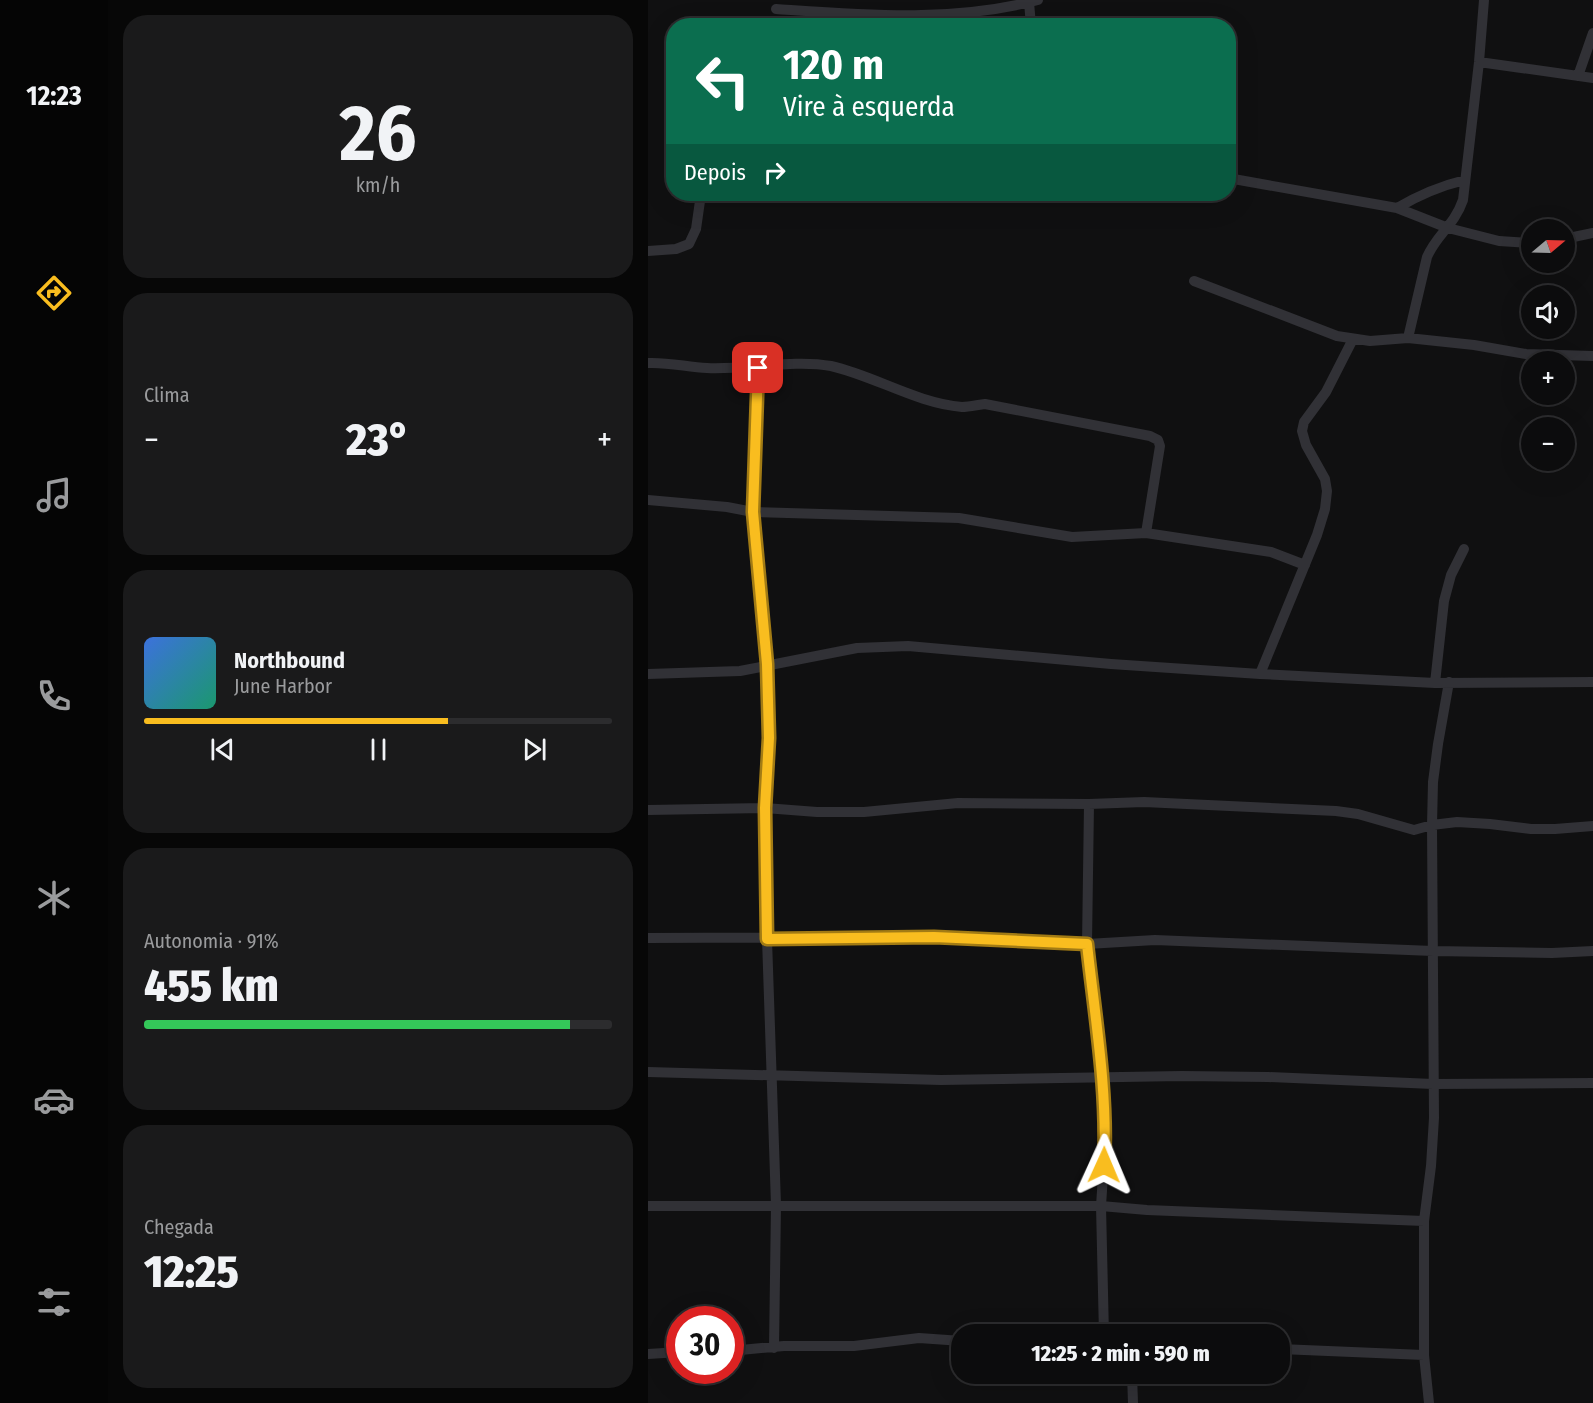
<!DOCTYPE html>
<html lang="pt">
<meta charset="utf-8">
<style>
:root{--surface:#0c0c0d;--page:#1a1a1b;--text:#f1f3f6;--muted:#9a9b9d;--line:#2c2c2e;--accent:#f9bd1f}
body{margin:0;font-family:"Fira Sans Condensed",sans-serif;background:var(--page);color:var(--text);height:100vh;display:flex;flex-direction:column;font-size:22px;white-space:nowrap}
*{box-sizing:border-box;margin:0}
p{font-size:20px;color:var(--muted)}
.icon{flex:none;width:33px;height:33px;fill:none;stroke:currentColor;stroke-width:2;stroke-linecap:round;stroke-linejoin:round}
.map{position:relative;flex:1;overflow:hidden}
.drawer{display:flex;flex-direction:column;gap:15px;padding:15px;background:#070707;width:540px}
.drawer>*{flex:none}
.top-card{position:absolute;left:18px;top:18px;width:570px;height:183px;border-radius:24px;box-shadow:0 6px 24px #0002,0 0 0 2px var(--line);background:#0b6e4f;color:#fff;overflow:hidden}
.needle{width:39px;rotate:71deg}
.controls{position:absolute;left:873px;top:219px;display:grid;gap:12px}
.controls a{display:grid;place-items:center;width:54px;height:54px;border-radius:50%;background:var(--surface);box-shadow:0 6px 24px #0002,0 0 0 2px var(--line);font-size:30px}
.speed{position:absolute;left:18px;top:1306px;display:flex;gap:12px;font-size:30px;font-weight:700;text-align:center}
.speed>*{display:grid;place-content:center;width:78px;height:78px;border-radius:50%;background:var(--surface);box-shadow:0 6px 24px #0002,0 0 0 2px var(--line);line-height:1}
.speed .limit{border:9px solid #d22;background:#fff;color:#111}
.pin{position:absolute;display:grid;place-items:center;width:51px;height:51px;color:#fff;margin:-26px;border-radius:12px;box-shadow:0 3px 9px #0006}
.me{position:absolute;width:66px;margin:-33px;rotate:1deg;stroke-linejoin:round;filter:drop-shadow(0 0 4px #0008)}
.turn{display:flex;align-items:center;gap:21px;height:126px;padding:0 18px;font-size:27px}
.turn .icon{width:78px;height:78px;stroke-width:2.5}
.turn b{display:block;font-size:42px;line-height:51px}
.then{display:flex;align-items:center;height:57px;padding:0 18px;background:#0003;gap:12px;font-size:22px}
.big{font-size:45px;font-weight:800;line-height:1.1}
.drawer .card{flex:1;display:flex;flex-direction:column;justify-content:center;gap:9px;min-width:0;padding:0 21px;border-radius:24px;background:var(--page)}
.drawer .dial{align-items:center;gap:0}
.dial b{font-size:78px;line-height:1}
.song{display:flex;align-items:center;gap:18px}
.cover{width:72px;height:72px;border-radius:9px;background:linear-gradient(135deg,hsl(220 70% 55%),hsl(160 70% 35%))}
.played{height:6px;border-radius:3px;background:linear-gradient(90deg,var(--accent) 65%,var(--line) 65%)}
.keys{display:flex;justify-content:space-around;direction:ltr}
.heat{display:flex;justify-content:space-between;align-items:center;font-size:33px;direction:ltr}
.charge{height:9px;border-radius:4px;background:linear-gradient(90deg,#34c759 91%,var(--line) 0)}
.trip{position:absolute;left:303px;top:1324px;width:339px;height:60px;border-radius:24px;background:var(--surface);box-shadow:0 6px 24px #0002,0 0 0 2px var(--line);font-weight:800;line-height:60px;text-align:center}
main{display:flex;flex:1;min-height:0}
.tab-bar{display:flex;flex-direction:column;width:108px;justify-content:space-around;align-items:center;background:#050505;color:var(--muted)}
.tab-bar .icon{width:42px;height:42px}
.tab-bar .selected{color:var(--accent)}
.tab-bar b{font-size:27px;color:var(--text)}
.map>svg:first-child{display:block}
</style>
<main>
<nav class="tab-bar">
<b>12:23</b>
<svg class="icon selected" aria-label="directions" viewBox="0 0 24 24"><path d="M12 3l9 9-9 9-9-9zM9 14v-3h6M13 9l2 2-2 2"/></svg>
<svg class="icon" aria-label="music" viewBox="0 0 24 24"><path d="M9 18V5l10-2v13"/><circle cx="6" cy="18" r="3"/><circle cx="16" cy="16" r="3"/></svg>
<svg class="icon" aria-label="phone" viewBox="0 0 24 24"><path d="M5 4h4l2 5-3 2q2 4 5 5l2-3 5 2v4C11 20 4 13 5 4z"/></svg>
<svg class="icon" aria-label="climate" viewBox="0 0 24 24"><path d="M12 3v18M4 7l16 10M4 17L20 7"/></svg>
<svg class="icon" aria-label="car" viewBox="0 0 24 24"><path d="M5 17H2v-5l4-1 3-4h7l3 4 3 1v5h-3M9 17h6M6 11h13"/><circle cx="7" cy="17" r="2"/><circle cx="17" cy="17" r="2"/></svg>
<svg class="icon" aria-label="filters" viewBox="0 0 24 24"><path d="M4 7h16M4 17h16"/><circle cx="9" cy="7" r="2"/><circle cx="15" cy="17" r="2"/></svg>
</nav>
<section class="drawer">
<div class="card dial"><b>26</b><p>km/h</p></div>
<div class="card"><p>Clima</p>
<div class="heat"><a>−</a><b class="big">23°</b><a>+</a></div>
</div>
<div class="card">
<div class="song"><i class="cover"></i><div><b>Northbound</b><p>June Harbor</p></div></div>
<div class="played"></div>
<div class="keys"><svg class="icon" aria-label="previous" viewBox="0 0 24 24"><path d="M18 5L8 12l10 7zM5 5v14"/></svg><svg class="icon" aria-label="pause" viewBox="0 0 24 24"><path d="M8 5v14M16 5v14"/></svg><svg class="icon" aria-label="next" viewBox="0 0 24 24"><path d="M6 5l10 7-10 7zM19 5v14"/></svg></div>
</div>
<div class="card"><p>Autonomia · 91%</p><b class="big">455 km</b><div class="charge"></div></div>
<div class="card"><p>Chegada</p><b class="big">12:25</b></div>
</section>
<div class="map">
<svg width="945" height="1403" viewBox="0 0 945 1403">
<rect width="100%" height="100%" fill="#101011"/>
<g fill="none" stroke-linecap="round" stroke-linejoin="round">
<!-- minor -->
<path stroke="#313136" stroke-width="10" d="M381 2 383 26
M128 9C215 15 304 23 390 0
M831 62 945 78
M930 76 945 33
M580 178 749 208 800 228 851 241 884 243
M749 208C771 195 792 186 817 180
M916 239 945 233
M0 251 28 249 41 244 48 229 53 194
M546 281 689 336 722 341 760 338 826 345 878 354 945 356
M760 338 779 257C789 234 806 226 815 200L831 62 836 0
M0 363C20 362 39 367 59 368 98 370 146 359 183 366 227 376 268 403 314 407 321 407 329 405 337 404L502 436 510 440 512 446 498 533
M110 368 105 512 119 664 121 737 117 808 119 939 128 1205 126 1348
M0 500 79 507 105 512 311 518 424 537 498 533 623 552 657 565
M0 674 92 671 209 648 260 646 463 664 612 674 787 683 945 682
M612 674 669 535 677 509 679 491 677 479 658 445 654 431 656 422 678 392 705 339
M787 683 796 601 803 575 816 549
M441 804 439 944 454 1077 457 1144 453 1206 456 1335
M0 810 117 808 169 812H216L310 803 441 804 496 802 688 811 710 814 766 830 784 825 809 822 842 824 883 829H907L945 826
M0 938 286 937 439 944 507 940 785 951 904 953 945 951
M0 1072 293 1080 534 1076 620 1077 785 1084 945 1083
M0 1206H453L499 1210 776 1221
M632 1349 776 1355
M82 1351 136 1346H206L271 1338 314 1341
M0 1354 32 1352
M484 1374 485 1403
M781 1403 776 1355V1221L783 1166 786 1118 784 825 785 782 790 744 801 682"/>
</g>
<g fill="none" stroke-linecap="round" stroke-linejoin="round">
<!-- route casing -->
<g stroke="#a27b14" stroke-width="15">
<path id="route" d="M110 368 105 512 119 664 121 738 117 808 119 939 286 937 439 944C447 1017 460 1092 456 1165"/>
</g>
<!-- route -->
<use href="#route" stroke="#f9bd1f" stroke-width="10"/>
</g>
</svg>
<div class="controls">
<a><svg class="needle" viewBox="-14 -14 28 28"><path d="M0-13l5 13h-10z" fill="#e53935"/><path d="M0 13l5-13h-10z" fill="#9a9b9d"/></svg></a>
<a><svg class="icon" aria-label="sound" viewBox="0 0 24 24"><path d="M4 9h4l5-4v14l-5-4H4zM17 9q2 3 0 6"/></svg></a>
<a>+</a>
<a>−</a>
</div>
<div class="speed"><div class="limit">30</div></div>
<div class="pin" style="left:110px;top:368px;background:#d93025"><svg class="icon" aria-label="arrive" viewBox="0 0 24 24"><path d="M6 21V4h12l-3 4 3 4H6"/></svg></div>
<svg class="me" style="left:456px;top:1165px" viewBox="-20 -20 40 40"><path d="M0-17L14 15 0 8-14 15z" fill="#f9bd1f" stroke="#fff" stroke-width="4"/></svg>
<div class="trip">12:25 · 2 min · 590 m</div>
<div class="top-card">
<div class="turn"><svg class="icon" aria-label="left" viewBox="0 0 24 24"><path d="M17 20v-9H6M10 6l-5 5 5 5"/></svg><div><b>120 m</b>Vire à esquerda</div></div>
<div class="then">Depois<svg class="icon" aria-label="right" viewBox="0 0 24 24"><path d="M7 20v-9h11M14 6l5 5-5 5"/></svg></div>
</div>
</div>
</main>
